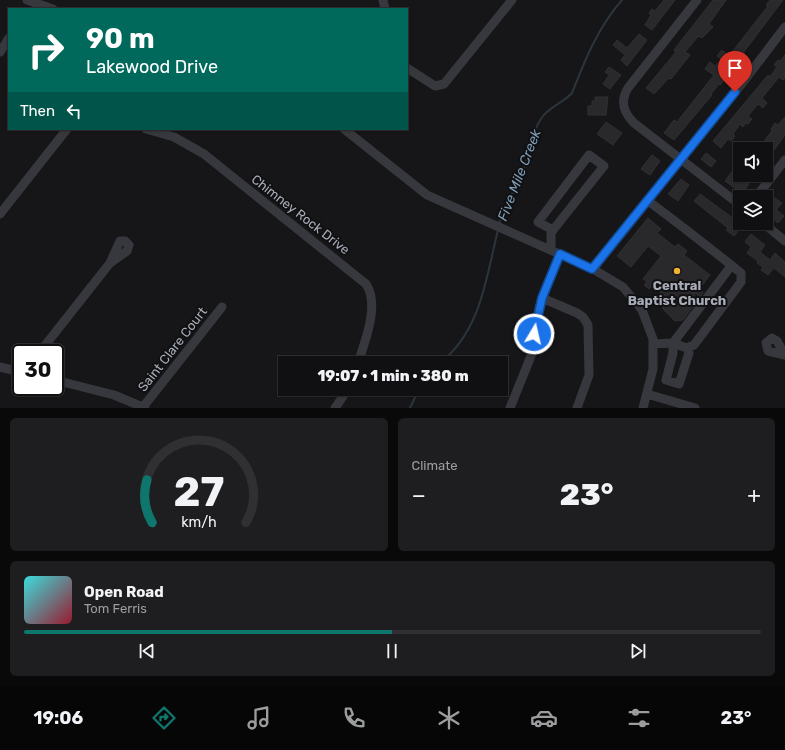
<!DOCTYPE html>
<meta charset="utf-8">
<style>
:root{--surface:#101012;--page:#1e1e20;--text:#f1f3f6;--muted:#9c9d9f;--line:#303032;--accent:#0f766e}
body{margin:0;font-family:Rubik,sans-serif;background:var(--page);color:var(--text);height:100vh;display:flex;flex-direction:column;font-size:15px;white-space:nowrap}
*{box-sizing:border-box;margin:0}
p{font-size:13px;color:var(--muted)}
.icon{flex:none;width:22px;height:22px;fill:none;stroke:currentColor;stroke-width:2;stroke-linecap:round;stroke-linejoin:round}
.map{position:relative;height:408px;overflow:hidden}
.sheet{display:flex;flex-direction:column;gap:10px;padding:10px;background:#09090a;flex:1}
.sheet>*{flex:none}
.top-card{position:absolute;left:8px;top:8px;width:400px;height:122px;border-radius:0px;box-shadow:0 1px 3px #0004,0 0 0 1px var(--line);background:#00695c;color:#fff;overflow:hidden}
.controls{position:absolute;left:733px;top:142px;display:grid;gap:8px}
.controls a{display:grid;place-items:center;width:40px;height:40px;border-radius:0px;background:var(--surface);box-shadow:0 1px 3px #0004,0 0 0 1px var(--line);font-size:20px}
.speed{position:absolute;left:12px;top:344px;display:flex;gap:8px;font-size:20px;font-weight:700;text-align:center}
.speed>*{display:grid;place-content:center;width:52px;height:52px;border-radius:50%;background:var(--surface);box-shadow:0 1px 3px #0004,0 0 0 1px var(--line);line-height:1}
.speed .limit{border:2px solid #111;border-radius:6px;background:#fff;color:#111}
.pin{position:absolute;display:grid;place-items:center;width:34px;height:34px;color:#fff;margin:-41px -17px;border-radius:50% 50% 50% 0;rotate:-45deg;box-shadow:0 0 4px #0007}
.pin .icon{rotate:45deg}
.me{position:absolute;width:44px;margin:-22px;rotate:9deg;stroke-linejoin:round;filter:drop-shadow(0 0 3px #0008)}
.turn{display:flex;align-items:center;gap:14px;height:84px;padding:0 12px;font-size:18px}
.turn .icon{width:52px;height:52px;stroke-width:2.5}
.turn b{display:block;font-size:28px;line-height:34px}
.then{display:flex;align-items:center;height:38px;padding:0 12px;background:#0003;gap:8px;font-size:15px}
.big{font-size:30px;font-weight:800;line-height:1.1}
.sheet .card{flex:1;display:flex;flex-direction:column;justify-content:center;gap:6px;min-width:0;padding:0 14px;border-radius:6px;background:var(--page)}
.sheet .dial{align-items:center;gap:0}
.dial svg{height:104px;overflow:visible;fill:none;stroke:var(--line);stroke-width:7;stroke-linecap:round;text-anchor:middle}
.dial text{fill:var(--text);stroke:none}
.song{display:flex;align-items:center;gap:12px}
.cover{width:48px;height:48px;border-radius:6px;background:linear-gradient(135deg,hsl(180 70% 55%),hsl(350 70% 35%))}
.played{height:4px;border-radius:2px;background:linear-gradient(90deg,var(--accent) 50%,var(--line) 50%)}
.keys{display:flex;justify-content:space-around;direction:ltr}
.heat{display:flex;justify-content:space-between;align-items:center;font-size:22px;direction:ltr}
.sheet .tiles{flex:1;display:grid;gap:10px;grid-template-columns:1fr 1fr}
.card:last-child{grid-column:span 2}
.trip{position:absolute;left:278px;top:356px;width:230px;height:40px;border-radius:0px;background:var(--surface);box-shadow:0 1px 3px #0004,0 0 0 1px var(--line);font-weight:800;line-height:40px;text-align:center}
.tabs{display:flex;height:64px;justify-content:space-around;align-items:center;background:#060607;color:var(--muted)}
.tabs .icon{width:28px;height:28px}
.tabs .current{color:var(--accent)}
.tabs b{font-size:18px;color:var(--text)}
.map>svg:first-child{display:block}
</style>
<div class="map">
<svg width="785" height="408" viewBox="0 0 785 408">
<rect width="100%" height="100%" fill="#161618"/>
<g fill="none" stroke-linecap="round" stroke-linejoin="round">
<!-- stream -->
<path stroke="#2c353c" stroke-width="2" d="M499 224C504 205 516 189 523 171 530 153 532 130 543 116 551 106 564 102 572 93 585 60 598 27 622 0
M440 363C481 331 486 278 498 230
M410 408 419 389"/>
</g>
<!-- building -->
<path fill="#29292c" stroke="#303034" d="M664 0H675L652 30 645 25 651 15 649 13 652 9 655 11Z
M713 0H726L709 24 713 27 702 38 699 36 696 39 685 52 690 55 671 79 669 78 654 94 646 88 676 52 674 50Z
M770 0H783L743 53 745 54 720 85 719 84 711 94 712 95 674 140 664 133 674 120 677 122 714 75 705 69 710 62 715 66 721 59 717 56 722 50 729 56 768 6 766 5Z
M639 34 647 40 627 66 621 60 625 55 613 45 617 40 627 48Z
M785 55V78L783 80 779 77 762 98 767 103 763 108 758 104 748 116 752 119 748 124 746 123 743 127 740 124 733 134 735 136 731 141 728 139 721 148 713 141 768 75 770 77 777 67 774 65 778 60 780 61Z
M609 67 621 75 610 89 603 84 609 75 605 72Z
M595 97H608L606 115H588V106H592V101H595Z
M785 117V135L766 161V149H758L772 131 771 129 775 123 778 125Z
M606 122 622 133 613 145 597 134Z
M706 153 716 161 711 167 701 159Z
M652 155 660 161 650 175 641 169Z
M734 169 739 173 737 174 749 184 742 193 725 181Z
M681 179 689 185 678 201 668 194Z
M700 194 741 224 737 229 739 230 734 236 726 230 728 228 694 201Z
M773 197 782 203 776 210 784 216 778 223 766 213V206Z
M648 218 661 229 657 233 675 247 678 244 687 251 684 255 710 275 700 288 703 293 700 297 694 292 696 302 683 320 675 321 663 309 662 294 652 286 649 289 644 285 647 282 643 279 661 256 648 246 631 267 617 256Z
M751 234 765 245 760 252 770 260 775 253 785 262V277L774 268 768 275 761 270 763 267 757 263 758 261 747 253 751 247 745 242Z"/>
<g fill="none" stroke-linecap="round" stroke-linejoin="round">
<!-- minor -->
<path stroke="#37383d" stroke-width="9" d="M27 0 53 9
M383 0 385 9
M697 0 628 88C620 101 623 112 634 123L740 205
M0 52 9 38
M407 68 435 86 444 84 512 0
M146 129 174 137 204 154 366 284C380 305 365 341 358 363
M344 129 427 195 593 269 623 287 642 310 653 339V369L643 408
M756 197 785 160
M647 200C679 224 710 248 741 273V282L694 345 687 348 673 343 731 266
M0 214 67 129
M763 223 785 241
M551 250V234L553 230 604 166 589 155 538 222 553 230
M593 269 744 81 785 27
M542 298 577 313 583 317 588 325 589 375 577 408
M772 338 777 341 785 355 768 351 766 343Z
M653 344 673 343V353L666 380 679 384 689 353 687 348
M39 353 110 263 120 241H125L129 245 127 251 110 263
M0 367 21 372
M55 380 114 395 145 408
M647 394 695 408
M143 407 222 307
M335 408 348 389
M510 408 531 356 536 320 542 298 560 254"/>
</g>
<g fill="none" stroke-linecap="round" stroke-linejoin="round">
<!-- route casing -->
<g stroke="#114b97" stroke-width="10">
<path id="route" d="M534 334 542 298 560 254 592 269 735 92"/>
</g>
<!-- route -->
<use href="#route" stroke="#1a73e8" stroke-width="7"/>
</g>
<!-- markers -->
<circle fill="#f2b134" stroke="#111113" stroke-width="1.5" cx="677" cy="271" r="4"/>
<g text-anchor="middle" stroke-width="4" stroke-linejoin="round" paint-order="stroke">
<!-- street labels -->
<g font-size="13" fill="#a8adb8" stroke="#111113">
<text transform="translate(301 214) rotate(38)" y="5">Chimney Rock Drive</text>
<text transform="translate(172 349) rotate(-52)" y="5">Saint Clare Court</text>
</g>
<!-- poi labels -->
<g font-size="13" font-weight="bold" fill="#a8adb8" stroke="#111113">
<text x="677" y="290">Central<tspan x="677" dy="15">Baptist Church</tspan></text>
</g>
<!-- water labels -->
<g font-size="14" font-style="italic" fill="#7f9bb3" stroke="#111113">
<text transform="translate(519 175) rotate(-69)" y="5">Five Mile Creek</text>
</g>
</g>
</svg>
<div class="controls">
<a><svg class="icon" aria-label="sound" viewBox="0 0 24 24"><path d="M4 9h4l5-4v14l-5-4H4zM17 9q2 3 0 6"/></svg></a>
<a><svg class="icon" aria-label="layers" viewBox="0 0 24 24"><path d="M12 4l9 5-9 5-9-5zM3 14l9 5 9-5"/></svg></a>
</div>
<div class="speed"><div class="limit">30</div></div>
<div class="pin" style="left:735px;top:92px;background:#d93025"><svg class="icon" aria-label="arrive" viewBox="0 0 24 24"><path d="M6 21V4h12l-3 4 3 4H6"/></svg></div>
<svg class="me" style="left:534px;top:334px" viewBox="-20 -20 40 40"><circle r="17" fill="#1a73e8" stroke="#fff" stroke-width="3"/><path d="M0-11L8 9 0 5-8 9z" fill="#fff"/></svg>
<div class="trip">19:07 · 1 min · 380 m</div>
<div class="top-card">
<div class="turn"><svg class="icon" aria-label="right" viewBox="0 0 24 24"><path d="M7 20v-9h11M14 6l5 5-5 5"/></svg><div><b>90 m</b>Lakewood Drive</div></div>
<div class="then">Then<svg class="icon" aria-label="left" viewBox="0 0 24 24"><path d="M17 20v-9H6M10 6l-5 5 5 5"/></svg></div>
</div>
</div>
<section class="sheet">
<div class="tiles">
<div class="card dial"><svg viewBox="0 0 100 80">
<path d="M14 69A42 42 0 1 1 86 69"/>
<path d="M14 69A42 42 0 0 1 10 36" stroke="#0f766e"/>
<text x="50" y="56" font-size="32" font-weight="700">27</text>
<text x="50" y="72" font-size="11">km/h</text>
</svg></div>
<div class="card"><p>Climate</p>
<div class="heat"><a>−</a><b class="big">23°</b><a>+</a></div>
</div>
<div class="card">
<div class="song"><i class="cover"></i><div><b>Open Road</b><p>Tom Ferris</p></div></div>
<div class="played"></div>
<div class="keys"><svg class="icon" aria-label="previous" viewBox="0 0 24 24"><path d="M18 5L8 12l10 7zM5 5v14"/></svg><svg class="icon" aria-label="pause" viewBox="0 0 24 24"><path d="M8 5v14M16 5v14"/></svg><svg class="icon" aria-label="next" viewBox="0 0 24 24"><path d="M6 5l10 7-10 7zM19 5v14"/></svg></div>
</div>
</div>
</section>
<nav class="tabs">
<b>19:06</b>
<svg class="icon current" aria-label="directions" viewBox="0 0 24 24"><path d="M12 3l9 9-9 9-9-9zM9 14v-3h6M13 9l2 2-2 2"/></svg>
<svg class="icon" aria-label="music" viewBox="0 0 24 24"><path d="M9 18V5l10-2v13"/><circle cx="6" cy="18" r="3"/><circle cx="16" cy="16" r="3"/></svg>
<svg class="icon" aria-label="phone" viewBox="0 0 24 24"><path d="M5 4h4l2 5-3 2q2 4 5 5l2-3 5 2v4C11 20 4 13 5 4z"/></svg>
<svg class="icon" aria-label="climate" viewBox="0 0 24 24"><path d="M12 3v18M4 7l16 10M4 17L20 7"/></svg>
<svg class="icon" aria-label="car" viewBox="0 0 24 24"><path d="M5 17H2v-5l4-1 3-4h7l3 4 3 1v5h-3M9 17h6M6 11h13"/><circle cx="7" cy="17" r="2"/><circle cx="17" cy="17" r="2"/></svg>
<svg class="icon" aria-label="filters" viewBox="0 0 24 24"><path d="M4 7h16M4 17h16"/><circle cx="9" cy="7" r="2"/><circle cx="15" cy="17" r="2"/></svg>
<b>23°</b>
</nav>
